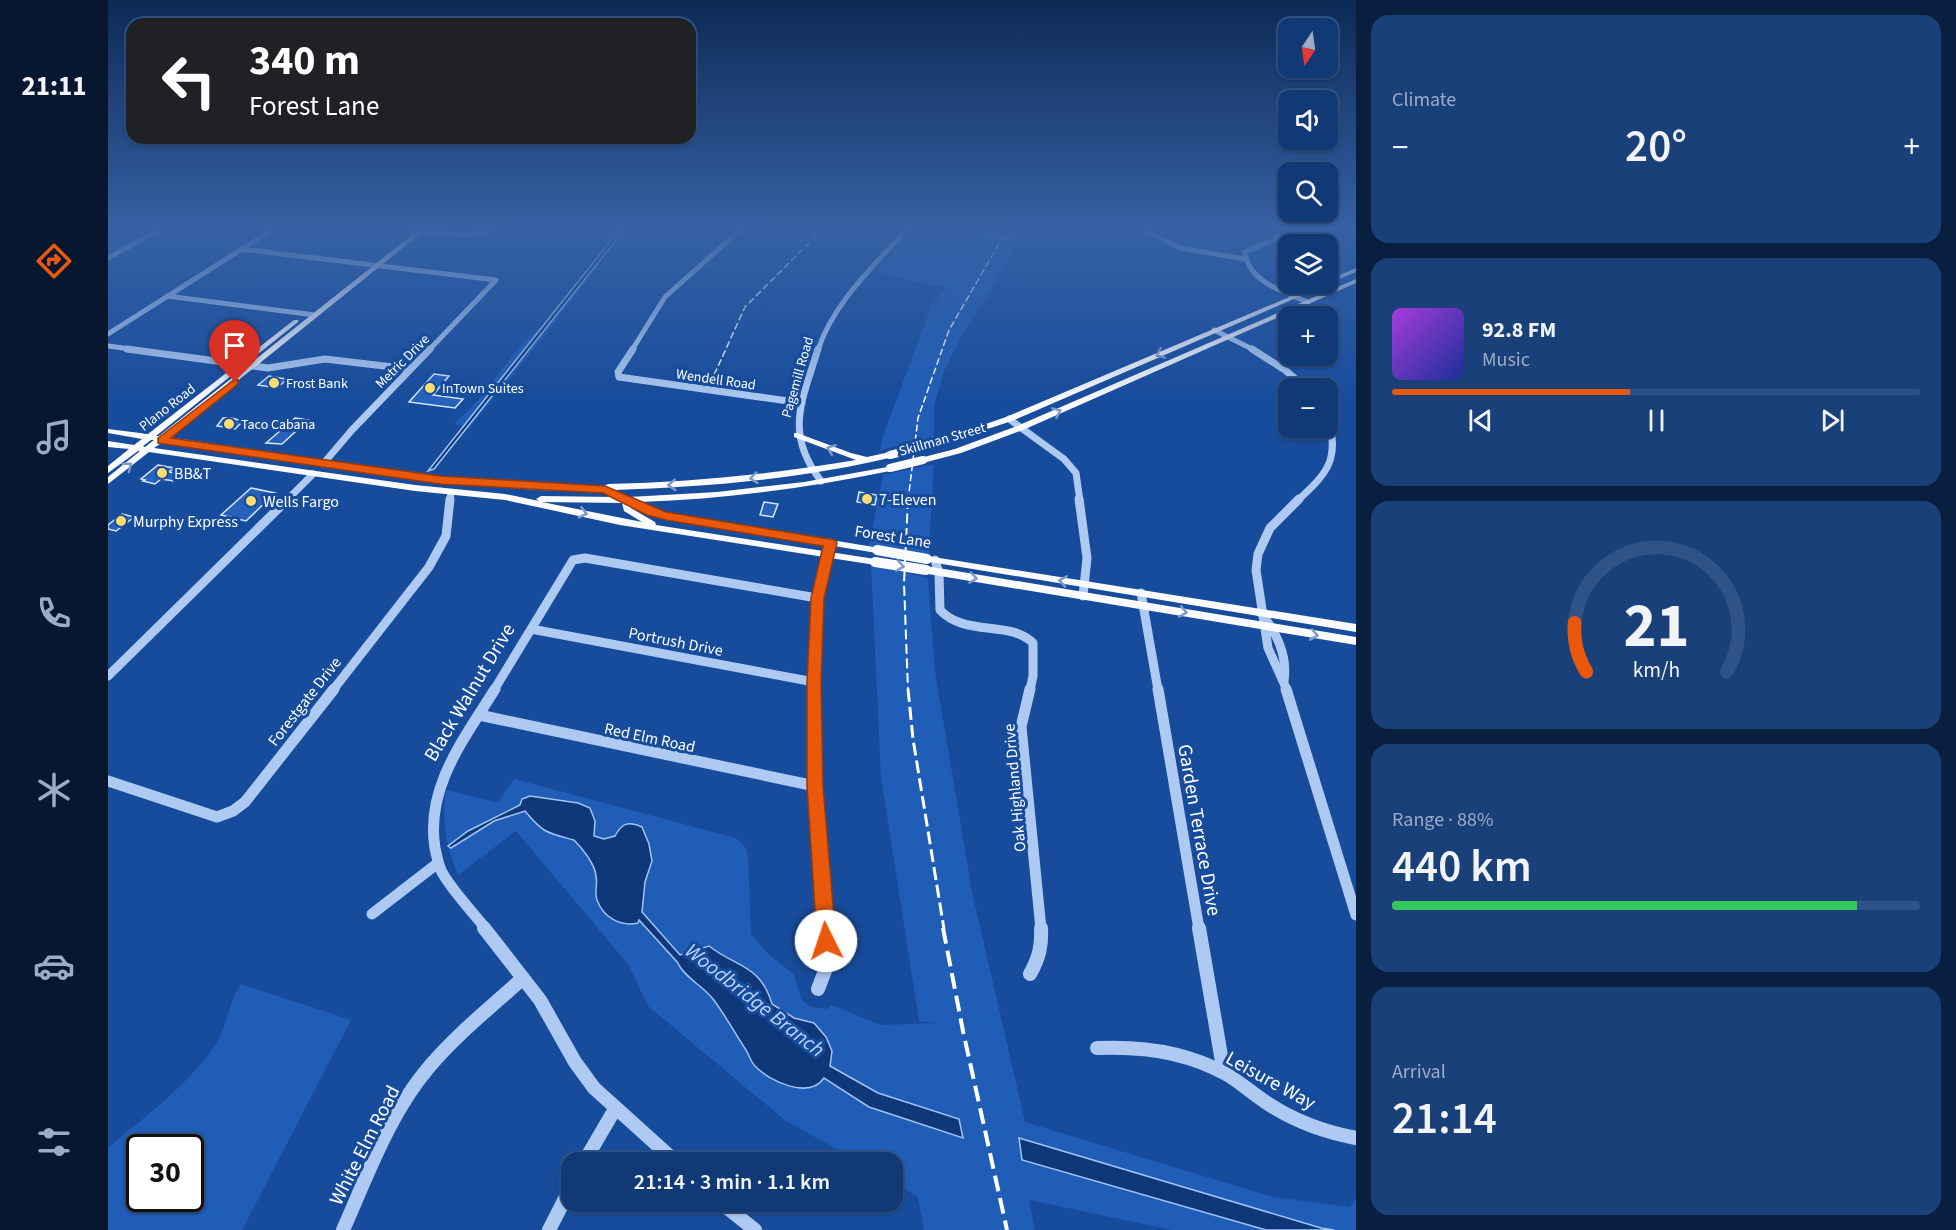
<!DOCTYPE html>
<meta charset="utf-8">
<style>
:root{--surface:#113975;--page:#1a407a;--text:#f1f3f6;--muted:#9cacc5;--line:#305387;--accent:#ea580c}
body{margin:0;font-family:"Source Sans 3",sans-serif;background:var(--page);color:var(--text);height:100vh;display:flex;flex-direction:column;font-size:22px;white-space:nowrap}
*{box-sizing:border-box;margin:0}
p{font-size:20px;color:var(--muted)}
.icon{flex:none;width:33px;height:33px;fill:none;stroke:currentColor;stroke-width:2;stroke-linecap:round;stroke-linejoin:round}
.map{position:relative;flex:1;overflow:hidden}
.panel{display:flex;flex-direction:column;gap:15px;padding:15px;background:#091f40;width:600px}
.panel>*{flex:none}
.top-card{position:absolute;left:18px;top:18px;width:570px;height:126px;border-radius:18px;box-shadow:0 2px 4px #0004,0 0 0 2px var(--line);background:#202124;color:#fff;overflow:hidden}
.needle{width:39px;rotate:193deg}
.tools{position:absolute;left:1170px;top:18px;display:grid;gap:12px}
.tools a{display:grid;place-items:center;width:60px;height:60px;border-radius:12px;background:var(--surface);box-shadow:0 2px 4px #0004,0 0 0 2px var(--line);font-size:30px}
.speed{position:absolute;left:18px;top:1134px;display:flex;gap:12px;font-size:30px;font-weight:700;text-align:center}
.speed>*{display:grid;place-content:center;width:78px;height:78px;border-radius:50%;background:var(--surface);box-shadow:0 2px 4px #0004,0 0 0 2px var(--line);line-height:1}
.speed .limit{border:3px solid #111;border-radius:9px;background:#fff;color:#111}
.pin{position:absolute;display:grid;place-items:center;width:51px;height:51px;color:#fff;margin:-62px -26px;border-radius:50% 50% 50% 0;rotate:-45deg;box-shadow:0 0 6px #0007}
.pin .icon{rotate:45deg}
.me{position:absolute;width:66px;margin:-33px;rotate:356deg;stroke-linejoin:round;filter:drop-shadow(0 0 4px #0008)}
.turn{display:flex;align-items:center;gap:21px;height:126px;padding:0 24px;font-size:27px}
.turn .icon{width:78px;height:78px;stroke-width:2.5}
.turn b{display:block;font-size:42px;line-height:51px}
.big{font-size:45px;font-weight:600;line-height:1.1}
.panel .card{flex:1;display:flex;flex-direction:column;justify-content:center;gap:9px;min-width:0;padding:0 21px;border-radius:18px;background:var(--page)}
.panel .dial{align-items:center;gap:0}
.dial svg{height:156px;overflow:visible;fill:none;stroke:var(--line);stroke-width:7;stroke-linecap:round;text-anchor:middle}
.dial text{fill:var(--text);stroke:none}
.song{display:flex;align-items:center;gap:18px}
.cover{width:72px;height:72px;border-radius:9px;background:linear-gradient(135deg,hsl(280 70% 55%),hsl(230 70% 35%))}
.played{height:6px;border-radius:3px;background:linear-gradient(90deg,var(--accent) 45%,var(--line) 45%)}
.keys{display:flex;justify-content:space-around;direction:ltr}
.heat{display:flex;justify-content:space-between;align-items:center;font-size:33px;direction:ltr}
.charge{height:9px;border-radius:4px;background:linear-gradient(90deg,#34c759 88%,var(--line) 0)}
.trip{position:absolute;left:453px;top:1152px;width:342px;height:60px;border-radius:18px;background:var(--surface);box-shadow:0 2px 4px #0004,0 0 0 2px var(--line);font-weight:600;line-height:60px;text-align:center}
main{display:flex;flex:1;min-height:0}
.tabs{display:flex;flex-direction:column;width:108px;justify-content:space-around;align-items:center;background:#07172f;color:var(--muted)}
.tabs .icon{width:42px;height:42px}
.tabs .active{color:var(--accent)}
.tabs b{font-size:27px;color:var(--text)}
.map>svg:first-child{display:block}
</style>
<main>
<nav class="tabs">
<b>21:11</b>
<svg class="icon active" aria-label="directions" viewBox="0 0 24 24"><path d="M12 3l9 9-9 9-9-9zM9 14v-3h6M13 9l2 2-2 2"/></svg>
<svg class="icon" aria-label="music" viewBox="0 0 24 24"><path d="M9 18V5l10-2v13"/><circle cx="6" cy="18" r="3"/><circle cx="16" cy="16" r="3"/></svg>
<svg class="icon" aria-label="phone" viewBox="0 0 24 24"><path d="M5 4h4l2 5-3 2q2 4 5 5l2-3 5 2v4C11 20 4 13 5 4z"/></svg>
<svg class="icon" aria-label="climate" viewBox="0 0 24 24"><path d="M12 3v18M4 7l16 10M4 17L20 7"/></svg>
<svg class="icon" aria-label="car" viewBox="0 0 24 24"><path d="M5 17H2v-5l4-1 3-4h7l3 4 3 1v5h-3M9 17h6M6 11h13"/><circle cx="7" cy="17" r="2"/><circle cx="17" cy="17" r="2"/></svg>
<svg class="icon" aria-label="filters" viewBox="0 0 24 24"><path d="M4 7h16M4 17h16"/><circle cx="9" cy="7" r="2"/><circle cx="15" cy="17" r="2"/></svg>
</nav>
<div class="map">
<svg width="1248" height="1230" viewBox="0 0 1248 1230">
<rect width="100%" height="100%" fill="#174c9c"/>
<!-- green -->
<path fill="#205db6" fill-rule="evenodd" d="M879 230H915L879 296 859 326 837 369 826 406V439L772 450 775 436 823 307 837 288 768 273 796 238 863 251Z
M492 253H499L434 339 361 428 346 424 371 399 415 342 431 329 453 304Z
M826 464 821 554 761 546 775 475Z
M763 565 820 578 827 672 864 892 917 1122 1165 1197 1242 1207 1248 1197V1230H1064L921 1200 927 1230H816L810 1197 785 1182 784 1162H752L678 1121 540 1006 520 964 408 831 350 875C338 845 333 822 338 790L390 803 406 779 628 838 638 848 640 857 643 934 661 955 686 974 693 999 703 1007 719 1009 724 1005 773 1025 829 1023 811 1021 773 777Z
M133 984 243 1020 134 1230H0V1148C37 1116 81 1085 108 1044 119 1027 120 1003 133 984ZM32 1148H82V1198H32Z"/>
<!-- water -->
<path fill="#0f387a" stroke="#a1c4f5" stroke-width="1.5" d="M511 230H516L326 469 320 471Z
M422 796 470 803 482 808 487 821 486 836 496 839 507 836C514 823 520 821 534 827L541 844 544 861 537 882 534 912 572 955 601 946C629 968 652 964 664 1004L686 1018 706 1023 718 1037 724 1051 722 1066 770 1093 851 1119 855 1138 761 1107 716 1078C701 1100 661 1081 647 1066 643 1062 641 1055 638 1050 627 1033 617 1015 605 999 596 987 575 976 570 963L531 920 530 923C512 927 495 917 489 900 486 893 490 883 488 876 487 864 474 848 466 840 439 833 435 833 417 811L386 821 343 848 340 846 360 831 412 805 414 799Z
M911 1138 1213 1228 1226 1230H1158L914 1160Z"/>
<!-- building -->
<path fill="#2662bb" stroke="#d6e6fc" stroke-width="1.5" d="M326 374 341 376 325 395 355 399 347 408 301 402Z
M161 376 172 378 179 379 169 388 150 385Z
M115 418H123L135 421 127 429 109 426Z
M187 418 200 420 174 444 158 443Z
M50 465 66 468 61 472 73 474 66 481 53 479 47 484 35 481 37 480 33 479Z
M143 488 167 493 138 521 113 515Z
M751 492 769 495 767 505 749 502Z
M656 502 670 504 665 517 652 515Z
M14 514 26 517 8 531 0 529V525Z"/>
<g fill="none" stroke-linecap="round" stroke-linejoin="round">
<!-- minor-far4 -->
<path stroke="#aecaf2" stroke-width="5" d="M1037 230 1072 248 1137 259
M1168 230 1170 234 1167 239 1137 252C1140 282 1176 292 1200 302
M303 231 361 235 387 230
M133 249 388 280 321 350
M0 258 51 230
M59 296 207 315
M1106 330 1146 350
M0 334 164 230
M0 346 30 350
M524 350 557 297 632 230
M710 350C725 303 766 266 798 230"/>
<!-- minor-far3 -->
<path stroke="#aecaf2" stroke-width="7" d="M19 349 160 368 217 359 302 369
M525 349 510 372 511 377 694 403
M710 349C694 401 676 433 713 481
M1144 349 1177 370 1198 388
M901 419 956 459 968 473 972 501
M215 464 244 430 322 349
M178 501 205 474
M342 501 343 493
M1189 501C1222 471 1231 459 1220 415"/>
<!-- minor-far2 -->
<path stroke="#aecaf2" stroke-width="9" d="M971 499 979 558 975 596
M827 560 831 573 832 610C857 637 902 620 925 643V676L922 690
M1033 593 1050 690
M1153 613C1169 633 1180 655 1176 681
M423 629 706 682
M0 676 180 499
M225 690 321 567 338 536 342 499
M386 690 465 560 477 558 709 598
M706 690 710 598 722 543
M1179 690 1160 648 1148 570 1150 554 1162 528 1191 499"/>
<!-- minor-far1 -->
<path stroke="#aecaf2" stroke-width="11" d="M706 689 709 794 717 929
M922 689 913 727 933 929
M1050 689 1091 929
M1178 689 1248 915
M371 715 707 786
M0 781 109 817 125 811 137 802 226 689
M264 914 330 863
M378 929C364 911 347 894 335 874 330 866 329 857 327 848 317 787 357 738 387 689"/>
<!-- minor -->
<path stroke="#aecaf2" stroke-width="14" d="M376 928 432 1000 467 1062 486 1088 568 1162
M1091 928 1116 1073
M922 974C931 958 934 946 933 928
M710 989 720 963 717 928
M989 1048C1033 1046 1079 1052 1118 1074 1132 1082 1145 1094 1159 1103 1186 1121 1216 1132 1248 1138
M476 1162 507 1109
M612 1202 647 1230
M235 1230C260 1174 281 1114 321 1067 349 1034 383 1007 415 978
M441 1230 464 1185"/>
<!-- major -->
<path fill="#fafbff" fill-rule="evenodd" d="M310 230H317L60 437 316 475 430 484 496 486 500 484C583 482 666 474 748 460L686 437V433H689L743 453 759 457 782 452 786 455 785 457C694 479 599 487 506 490L521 497 609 492 696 482 785 466V470L782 471C699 488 617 499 532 502L558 513 772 548 774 550 769 553 558 519 541 514 523 506V508L547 522 548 525 767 559 770 560 772 562 770 564 767 565 512 525 397 500 307 491 41 452 0 484V477L32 451H30L0 473V466L21 449 0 447V441L26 445 34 439 0 433V429L40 434 186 320H190V322L48 436H51ZM43 440H46L37 447 35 446ZM55 442 316 481 430 490 495 492 506 497 433 496 428 499 431 501 397 494 307 485 46 448ZM434 502 514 503 516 511 534 522Z
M1248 268V272L904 421 821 448H815L814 446 898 417 1212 284H1220V280Z
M1248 279V283L915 430 853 453 815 463 811 460 812 458 847 449 909 426Z
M819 556 1248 624V632L816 561 814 559 816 557Z
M818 566 1248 637V645L814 573 813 570 814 567Z"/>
<!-- rail-far3 -->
<path stroke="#fff" stroke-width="1.5" stroke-dasharray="7 3" stroke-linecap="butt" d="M602 384 637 307 714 230
M800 501 810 418 841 330 899 230"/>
<!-- rail-far2 -->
<path stroke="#fff" stroke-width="2" stroke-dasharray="10 4.5" stroke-linecap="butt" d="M800 499 796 583 800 690"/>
<!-- rail-far1 -->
<path stroke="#fff" stroke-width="3" stroke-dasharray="13 5" stroke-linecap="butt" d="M800 689 805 739 836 929"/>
<!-- rail -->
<path stroke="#fff" stroke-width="4" stroke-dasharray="16 7" stroke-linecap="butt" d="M835 928 855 1031 899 1230"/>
<!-- major-bridge-far1 -->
<path stroke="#fafbff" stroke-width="8" d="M782 455 818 446
M782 468 815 460"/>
<!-- major-bridge -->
<path stroke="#fafbff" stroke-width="10" d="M769 550 819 559
M767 562 818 570"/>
</g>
<!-- one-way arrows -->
<defs><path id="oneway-chevron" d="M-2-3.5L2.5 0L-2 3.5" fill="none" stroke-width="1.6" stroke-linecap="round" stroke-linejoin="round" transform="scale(1.5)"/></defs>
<g stroke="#7d9bc9">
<use href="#oneway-chevron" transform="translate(1052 354) rotate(157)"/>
<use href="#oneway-chevron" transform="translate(949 412) rotate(-23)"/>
<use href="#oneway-chevron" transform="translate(723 449) rotate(-159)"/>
<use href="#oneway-chevron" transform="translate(20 466) rotate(-38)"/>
<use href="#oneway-chevron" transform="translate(646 478) rotate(174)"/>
<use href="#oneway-chevron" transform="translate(564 485) rotate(177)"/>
<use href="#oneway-chevron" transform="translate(475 513) rotate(15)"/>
<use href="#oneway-chevron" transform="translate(792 566) rotate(9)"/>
<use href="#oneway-chevron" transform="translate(865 578) rotate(9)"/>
<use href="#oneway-chevron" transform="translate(955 581) rotate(-171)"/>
<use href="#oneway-chevron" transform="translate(1075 612) rotate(10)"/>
<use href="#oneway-chevron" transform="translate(1206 635) rotate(10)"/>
</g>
<!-- sky -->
<linearGradient id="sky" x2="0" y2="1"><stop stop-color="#0d2a56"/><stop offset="0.57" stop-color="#3661a4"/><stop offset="1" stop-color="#3661a4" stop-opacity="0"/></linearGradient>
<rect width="1248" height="402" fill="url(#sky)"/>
<!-- route -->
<path fill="#ea580c" stroke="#983908" stroke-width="1.5" d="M127 379 130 380V384L63 438 332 476 497 486 558 512 727 540 729 543 716 598 713 682 715 786 728 941 725 947 718 950 712 947 709 941 699 786V682L703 598 715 546 558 520 539 515 495 493 332 484 50 443V438Z"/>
<!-- markers -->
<g fill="#ffdc70" stroke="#174c9c" stroke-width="2">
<circle cx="166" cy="383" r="6"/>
<circle cx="322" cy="388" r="6"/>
<circle cx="121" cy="424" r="6"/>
<circle cx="54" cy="473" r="6"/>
<circle cx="759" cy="499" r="6"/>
<circle cx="143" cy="501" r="6"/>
<circle cx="13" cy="521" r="6"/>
</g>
<g text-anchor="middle" stroke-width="6" stroke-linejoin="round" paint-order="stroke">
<!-- far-street labels -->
<g font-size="14" fill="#fff" stroke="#174c9c">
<text transform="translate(294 361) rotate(-45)" y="5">Metric Drive</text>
<text transform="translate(689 377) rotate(-74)" y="5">Pagemill Road</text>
<text transform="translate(608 379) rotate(8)" y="5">Wendell Road</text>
<text transform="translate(59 407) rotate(-38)" y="5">Plano Road</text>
<text transform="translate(834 439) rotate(-16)" y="5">Skillman Street</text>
</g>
<!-- far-poi labels -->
<g font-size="14" fill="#fff" stroke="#174c9c" text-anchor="start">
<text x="178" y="388">Frost Bank</text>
<text x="334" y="393">InTown Suites</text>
<text x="133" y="429">Taco Cabana</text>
</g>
<!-- poi labels -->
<g font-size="16" fill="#fff" stroke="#174c9c" text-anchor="start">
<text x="66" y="479">BB&amp;T</text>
<text x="771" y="505">7-Eleven</text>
<text x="155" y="507">Wells Fargo</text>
<text x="25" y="527">Murphy Express</text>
</g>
<!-- street labels -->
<g font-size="16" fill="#fff" stroke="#174c9c">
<text transform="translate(785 536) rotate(9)" y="6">Forest Lane</text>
<text transform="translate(568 641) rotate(11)" y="6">Portrush Drive</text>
<text transform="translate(196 701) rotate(-52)" y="6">Forestgate Drive</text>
<text transform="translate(542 737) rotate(12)" y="6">Red Elm Road</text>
<text transform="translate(906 788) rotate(-95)" y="6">Oak Highland Drive</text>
</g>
<!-- near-street labels -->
<g font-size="20" fill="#fff" stroke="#174c9c">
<text transform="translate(361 692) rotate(-59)" y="7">Black Walnut Drive</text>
<text transform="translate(1092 830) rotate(80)" y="7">Garden Terrace Drive</text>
<text transform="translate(1163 1080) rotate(29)" y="7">Leisure Way</text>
<text transform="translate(256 1145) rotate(-63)" y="7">White Elm Road</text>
</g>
<!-- near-water labels -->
<g font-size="21" font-style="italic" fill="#bbd4f9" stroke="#174c9c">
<text transform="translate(647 1000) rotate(38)" y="7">Woodbridge Branch</text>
</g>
</g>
</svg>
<div class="tools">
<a><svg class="needle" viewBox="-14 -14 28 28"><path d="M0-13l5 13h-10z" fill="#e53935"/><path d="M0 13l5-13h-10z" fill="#9cacc5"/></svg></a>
<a><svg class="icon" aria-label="sound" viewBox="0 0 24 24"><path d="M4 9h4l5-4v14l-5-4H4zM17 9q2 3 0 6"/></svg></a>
<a><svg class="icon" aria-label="search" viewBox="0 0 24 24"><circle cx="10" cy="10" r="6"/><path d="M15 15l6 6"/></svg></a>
<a><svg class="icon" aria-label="layers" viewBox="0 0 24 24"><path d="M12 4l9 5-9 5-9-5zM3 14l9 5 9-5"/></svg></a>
<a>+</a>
<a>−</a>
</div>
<div class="speed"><div class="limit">30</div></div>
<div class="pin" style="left:127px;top:382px;background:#d93025"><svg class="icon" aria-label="arrive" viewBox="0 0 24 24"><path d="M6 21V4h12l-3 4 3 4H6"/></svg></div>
<svg class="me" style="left:718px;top:941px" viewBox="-20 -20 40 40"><circle r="19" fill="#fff"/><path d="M0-13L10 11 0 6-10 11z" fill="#ea580c"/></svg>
<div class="trip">21:14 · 3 min · 1.1 km</div>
<div class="top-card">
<div class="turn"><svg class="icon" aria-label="left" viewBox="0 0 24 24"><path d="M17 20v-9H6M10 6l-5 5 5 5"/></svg><div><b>340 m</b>Forest Lane</div></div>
</div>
</div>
<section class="panel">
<div class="card"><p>Climate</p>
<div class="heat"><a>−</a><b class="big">20°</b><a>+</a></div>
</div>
<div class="card">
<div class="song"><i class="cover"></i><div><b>92.8 FM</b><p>Music</p></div></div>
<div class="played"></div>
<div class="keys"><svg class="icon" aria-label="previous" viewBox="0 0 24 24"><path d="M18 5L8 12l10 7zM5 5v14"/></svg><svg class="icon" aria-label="pause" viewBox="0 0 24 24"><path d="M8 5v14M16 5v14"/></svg><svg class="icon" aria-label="next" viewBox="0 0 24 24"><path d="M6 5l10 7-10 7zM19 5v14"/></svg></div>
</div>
<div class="card dial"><svg viewBox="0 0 100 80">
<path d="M14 69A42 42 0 1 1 86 69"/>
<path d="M14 69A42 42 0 0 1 8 44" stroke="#ea580c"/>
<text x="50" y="56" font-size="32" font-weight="700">21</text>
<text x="50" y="72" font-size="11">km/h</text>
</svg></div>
<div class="card"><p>Range · 88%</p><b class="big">440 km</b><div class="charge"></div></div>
<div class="card"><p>Arrival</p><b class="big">21:14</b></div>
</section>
</main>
